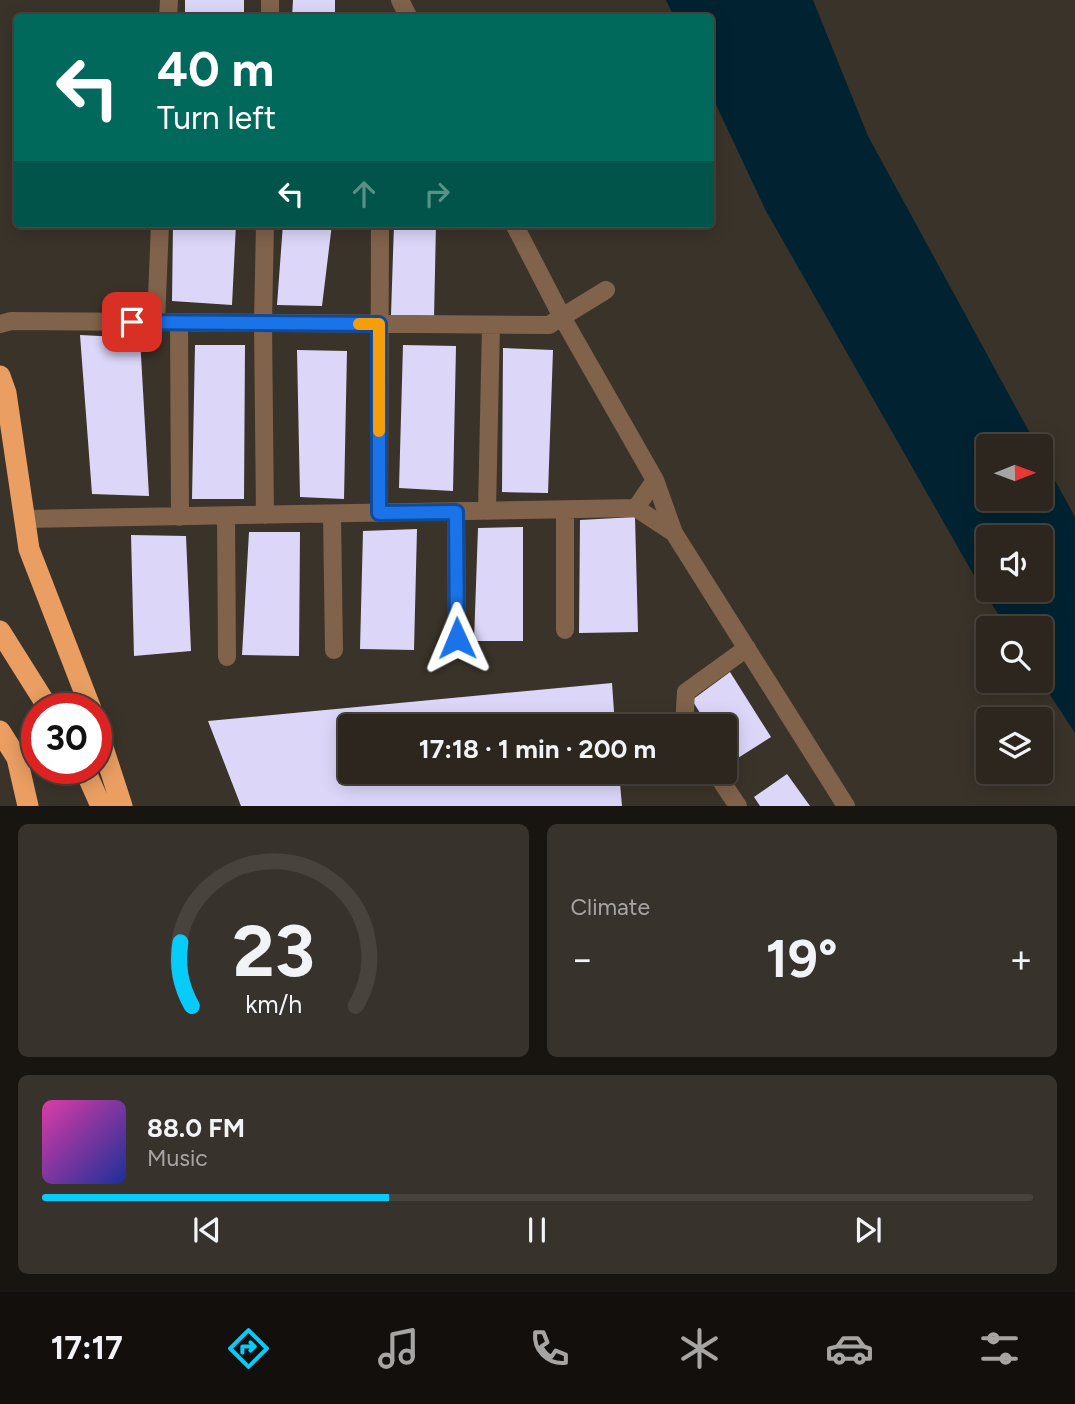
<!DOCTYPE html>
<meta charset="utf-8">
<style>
:root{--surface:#2c261f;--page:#38322c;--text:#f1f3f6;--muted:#a6a5a4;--line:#48433d;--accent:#07cbf9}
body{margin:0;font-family:Figtree,sans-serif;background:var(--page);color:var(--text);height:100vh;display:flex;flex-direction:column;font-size:26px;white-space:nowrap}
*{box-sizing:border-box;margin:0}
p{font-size:23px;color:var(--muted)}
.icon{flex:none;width:38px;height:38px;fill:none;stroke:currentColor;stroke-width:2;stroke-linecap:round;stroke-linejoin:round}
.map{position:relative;height:806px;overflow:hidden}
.sheet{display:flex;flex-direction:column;gap:18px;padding:18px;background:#181511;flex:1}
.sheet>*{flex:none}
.top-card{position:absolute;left:14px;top:14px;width:700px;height:214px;border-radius:7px;box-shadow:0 4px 18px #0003,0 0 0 2px var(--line);background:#00695c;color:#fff;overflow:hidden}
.needle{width:46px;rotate:89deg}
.fabs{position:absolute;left:976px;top:434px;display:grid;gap:14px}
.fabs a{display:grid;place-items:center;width:77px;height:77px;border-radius:7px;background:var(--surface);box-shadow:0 4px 18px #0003,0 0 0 2px var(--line);font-size:35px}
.speed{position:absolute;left:21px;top:693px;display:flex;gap:14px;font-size:35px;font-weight:700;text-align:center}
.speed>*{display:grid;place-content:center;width:91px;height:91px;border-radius:50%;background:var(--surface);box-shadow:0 4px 18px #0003,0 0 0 2px var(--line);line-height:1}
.speed .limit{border:10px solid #d22;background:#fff;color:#111}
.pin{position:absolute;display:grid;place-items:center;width:60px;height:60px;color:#fff;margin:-30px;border-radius:14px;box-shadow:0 4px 10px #0006}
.me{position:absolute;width:77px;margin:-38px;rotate:359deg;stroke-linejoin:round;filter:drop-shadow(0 0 5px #0008)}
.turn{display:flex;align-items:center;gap:24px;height:147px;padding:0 28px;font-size:32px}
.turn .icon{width:91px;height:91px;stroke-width:2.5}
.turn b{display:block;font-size:49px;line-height:60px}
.lanes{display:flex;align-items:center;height:66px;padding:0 28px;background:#0003;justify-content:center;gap:35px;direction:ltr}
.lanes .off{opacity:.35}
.big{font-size:52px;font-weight:700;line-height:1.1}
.sheet .widget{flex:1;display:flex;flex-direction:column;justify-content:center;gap:10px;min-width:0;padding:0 24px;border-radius:10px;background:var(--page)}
.sheet .dial{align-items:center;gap:0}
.dial svg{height:182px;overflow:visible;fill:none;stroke:var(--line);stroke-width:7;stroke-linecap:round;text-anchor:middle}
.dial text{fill:var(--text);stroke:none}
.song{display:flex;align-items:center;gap:21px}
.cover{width:84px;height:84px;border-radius:10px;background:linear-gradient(135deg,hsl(320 70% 55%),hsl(230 70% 35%))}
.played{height:7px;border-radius:4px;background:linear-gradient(90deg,var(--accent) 35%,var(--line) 35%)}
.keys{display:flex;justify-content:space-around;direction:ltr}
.heat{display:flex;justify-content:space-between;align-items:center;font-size:38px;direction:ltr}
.sheet .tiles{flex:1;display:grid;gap:18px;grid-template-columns:1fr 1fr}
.widget:last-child{grid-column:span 2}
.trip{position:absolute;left:338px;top:714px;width:399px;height:70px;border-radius:7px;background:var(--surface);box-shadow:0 4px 18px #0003,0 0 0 2px var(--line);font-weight:700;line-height:70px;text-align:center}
.menu{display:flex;height:112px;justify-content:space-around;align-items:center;background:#120f0c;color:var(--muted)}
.menu .icon{width:49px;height:49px}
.menu .current{color:var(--accent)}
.menu b{font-size:32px;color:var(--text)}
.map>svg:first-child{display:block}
</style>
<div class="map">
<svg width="1075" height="806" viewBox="0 0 1075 806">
<rect width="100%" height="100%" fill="#3a3329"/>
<!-- water -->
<path fill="#012331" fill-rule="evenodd" d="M666 0H813L868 136 1037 446H989V499H1041V455L1075 517V733L1041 681V628H1007L976 579 766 211 711 94 710 18 674 17ZM989 537H1041V590H989Z"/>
<!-- building -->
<path fill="#dcd7f9" d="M185 0H244V18H185Z
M293 0H335V18H292Z
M173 224H236L232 305 172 301Z
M283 224H332L322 306 277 305Z
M394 224H436L434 319 391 315Z
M80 335 140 338 149 496 92 494Z
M195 345H245L244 499H192Z
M403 345 456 346 453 491 399 488Z
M503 348 553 350 548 493 502 492Z
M297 350 347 351 344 499 300 497Z
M635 517 638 632 579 633 580 520Z
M523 527V641H474L478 528Z
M417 529 414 650 360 649 363 531Z
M249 532H300L299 656 242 655Z
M131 535 186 536 191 651 134 656Z
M730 672 771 737 730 763 724 754V726H708L692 700Z
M612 683 615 726H350V772H619L622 806H241L208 721Z
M787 774 810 806H760L754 797Z"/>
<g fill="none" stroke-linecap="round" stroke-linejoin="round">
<!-- minor -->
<path stroke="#81624b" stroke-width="18" d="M400 0 409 18
M168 18 169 0
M270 18V0
M265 224 263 323 265 515
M514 224 562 317 655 480 636 508
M156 322 160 224
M179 322 180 517
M0 324 11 321 549 325 606 290
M655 480 674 533
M487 511 491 325
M456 512 457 638
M379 513 380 224
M332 514 334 650
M226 516 227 657
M24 519 636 508 674 533 846 806
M565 630V510
M684 726 686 692 747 648
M715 772 738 806"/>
<!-- highway -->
<path stroke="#ea9e62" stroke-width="21" d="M0 376 6 393 29 549 91 709
M0 631 49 709
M96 726 122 806
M0 731 17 758 28 806
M84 768 101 806"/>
</g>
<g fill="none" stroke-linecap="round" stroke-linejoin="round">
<!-- route casing -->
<g stroke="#114b97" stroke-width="18">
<path id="route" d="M132 322 379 324V513L456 512 457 638"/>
</g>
<!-- route -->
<use href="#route" stroke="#1a73e8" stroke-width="12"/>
<!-- slow -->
<path stroke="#f59e0b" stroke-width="12" d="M359 324H379V431"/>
</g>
</svg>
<div class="fabs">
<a><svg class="needle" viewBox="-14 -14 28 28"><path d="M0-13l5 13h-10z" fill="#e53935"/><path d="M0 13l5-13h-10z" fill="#a6a5a4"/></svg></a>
<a><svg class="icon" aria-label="sound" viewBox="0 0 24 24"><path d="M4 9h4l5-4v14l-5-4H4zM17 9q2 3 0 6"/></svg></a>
<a><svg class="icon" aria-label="search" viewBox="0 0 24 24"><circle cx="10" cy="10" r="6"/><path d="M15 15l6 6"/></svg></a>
<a><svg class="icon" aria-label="layers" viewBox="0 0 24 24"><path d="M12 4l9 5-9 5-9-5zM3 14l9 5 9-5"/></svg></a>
</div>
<div class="speed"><div class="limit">30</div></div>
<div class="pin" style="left:132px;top:322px;background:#d93025"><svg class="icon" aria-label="arrive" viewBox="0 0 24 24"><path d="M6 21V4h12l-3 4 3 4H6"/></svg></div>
<svg class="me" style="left:457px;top:638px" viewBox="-20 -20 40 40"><path d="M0-17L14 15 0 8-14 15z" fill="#1a73e8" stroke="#fff" stroke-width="4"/></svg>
<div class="trip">17:18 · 1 min · 200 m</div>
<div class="top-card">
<div class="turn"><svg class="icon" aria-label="left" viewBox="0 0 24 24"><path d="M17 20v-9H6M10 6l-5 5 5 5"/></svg><div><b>40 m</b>Turn left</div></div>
<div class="lanes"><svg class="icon" aria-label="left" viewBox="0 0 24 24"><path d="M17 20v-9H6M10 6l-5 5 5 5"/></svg><svg class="icon off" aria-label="ahead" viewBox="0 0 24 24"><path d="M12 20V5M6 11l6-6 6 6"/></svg><svg class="icon off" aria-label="right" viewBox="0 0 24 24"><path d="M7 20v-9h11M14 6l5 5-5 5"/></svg></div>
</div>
</div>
<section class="sheet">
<div class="tiles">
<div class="widget dial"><svg viewBox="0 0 100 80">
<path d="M14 69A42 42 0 1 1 86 69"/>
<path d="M14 69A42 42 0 0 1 9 41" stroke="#07cbf9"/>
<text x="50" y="56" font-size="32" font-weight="700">23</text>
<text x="50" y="72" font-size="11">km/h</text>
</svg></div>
<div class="widget"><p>Climate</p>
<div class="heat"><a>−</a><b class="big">19°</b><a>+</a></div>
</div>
<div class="widget">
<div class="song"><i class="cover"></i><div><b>88.0 FM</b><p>Music</p></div></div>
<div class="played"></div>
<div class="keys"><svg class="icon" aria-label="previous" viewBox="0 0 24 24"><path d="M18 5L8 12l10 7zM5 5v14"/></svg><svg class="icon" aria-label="pause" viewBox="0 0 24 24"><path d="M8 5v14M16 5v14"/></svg><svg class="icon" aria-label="next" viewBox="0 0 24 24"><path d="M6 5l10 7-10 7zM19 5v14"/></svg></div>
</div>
</div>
</section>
<nav class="menu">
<b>17:17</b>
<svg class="icon current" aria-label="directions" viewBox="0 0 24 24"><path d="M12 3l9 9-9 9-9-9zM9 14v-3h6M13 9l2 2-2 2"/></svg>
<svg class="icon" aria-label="music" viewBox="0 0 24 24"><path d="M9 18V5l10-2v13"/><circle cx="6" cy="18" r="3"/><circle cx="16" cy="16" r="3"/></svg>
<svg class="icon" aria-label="phone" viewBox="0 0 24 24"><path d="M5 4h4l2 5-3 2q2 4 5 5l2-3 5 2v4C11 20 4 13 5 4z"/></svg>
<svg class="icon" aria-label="climate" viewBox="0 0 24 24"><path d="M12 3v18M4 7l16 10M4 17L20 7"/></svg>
<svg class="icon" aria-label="car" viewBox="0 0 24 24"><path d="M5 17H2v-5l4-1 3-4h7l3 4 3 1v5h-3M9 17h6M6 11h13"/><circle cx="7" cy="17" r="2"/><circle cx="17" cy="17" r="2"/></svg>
<svg class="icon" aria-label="filters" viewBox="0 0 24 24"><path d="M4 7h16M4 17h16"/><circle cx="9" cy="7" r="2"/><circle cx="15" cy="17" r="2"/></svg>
</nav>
